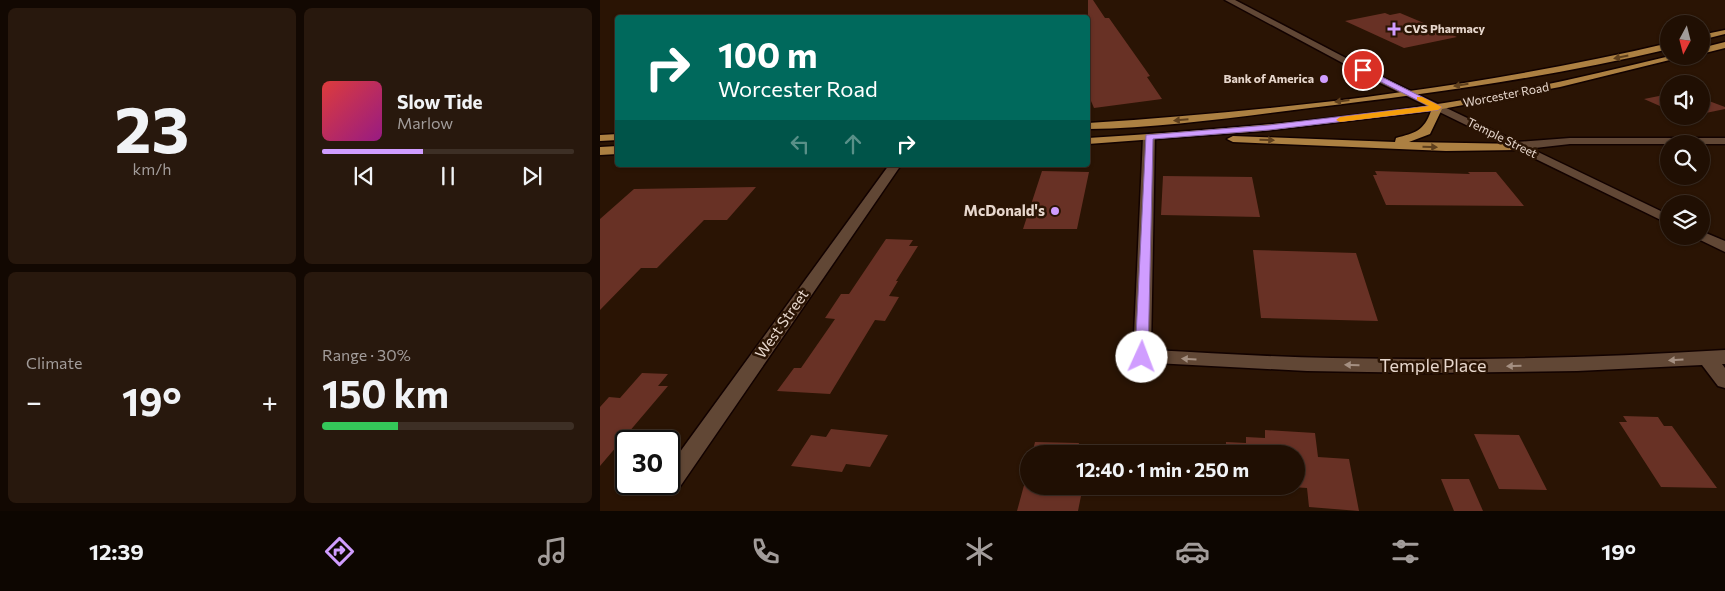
<!DOCTYPE html>
<meta charset="utf-8">
<style>
:root{--surface:#200f03;--page:#28180d;--text:#f1f3f6;--muted:#a29c9a;--line:#3d2f25;--accent:#d09dff}
body{margin:0;font-family:Commissioner,sans-serif;background:var(--page);color:var(--text);height:100vh;display:flex;flex-direction:column;font-size:19px;white-space:nowrap}
*{box-sizing:border-box;margin:0}
p{font-size:16px;color:var(--muted)}
.icon{flex:none;width:28px;height:28px;fill:none;stroke:currentColor;stroke-width:2;stroke-linecap:round;stroke-linejoin:round}
.map{position:relative;flex:1;overflow:hidden}
.panel{display:flex;flex-direction:column;gap:8px;padding:8px;background:#120802;width:600px}
.panel>*{flex:none}
.hud{position:absolute;left:15px;top:15px;width:475px;height:152px;border-radius:5px;box-shadow:0 1px 4px #0004,0 0 0 1px var(--line);background:#00695c;color:#fff;overflow:hidden}
.needle{width:32px;rotate:187deg}
.controls{position:absolute;left:1060px;top:15px;display:grid;gap:10px}
.controls a{display:grid;place-items:center;width:50px;height:50px;border-radius:50%;background:var(--surface);box-shadow:0 1px 4px #0004,0 0 0 1px var(--line);font-size:25px}
.speed{position:absolute;left:15px;top:430px;display:flex;gap:10px;font-size:25px;font-weight:700;text-align:center}
.speed>*{display:grid;place-content:center;width:65px;height:65px;border-radius:50%;background:var(--surface);box-shadow:0 1px 4px #0004,0 0 0 1px var(--line);line-height:1}
.speed .limit{border:2px solid #111;border-radius:8px;background:#fff;color:#111}
.pin{position:absolute;display:grid;place-items:center;width:42px;height:42px;color:#fff;margin:-21px;border:2px solid #fff;border-radius:50%;box-shadow:0 1px 5px #0007}
.me{position:absolute;width:55px;margin:-28px;rotate:2deg;stroke-linejoin:round;filter:drop-shadow(0 0 4px #0008)}
.turn{display:flex;align-items:center;gap:18px;height:105px;padding:0 20px;font-size:22px}
.turn .icon{width:65px;height:65px;stroke-width:2.5}
.turn b{display:block;font-size:35px;line-height:42px}
.lanes{display:flex;align-items:center;height:48px;padding:0 20px;background:#0003;justify-content:center;gap:25px;direction:ltr}
.lanes .off{opacity:.35}
.big{font-size:38px;font-weight:700;line-height:1.1}
.panel .card{flex:1;display:flex;flex-direction:column;justify-content:center;gap:8px;min-width:0;padding:0 18px;border-radius:8px;background:var(--page)}
.panel .dial{align-items:center;gap:0}
.dial b{font-size:65px;line-height:1}
.song{display:flex;align-items:center;gap:15px}
.cover{width:60px;height:60px;border-radius:8px;background:linear-gradient(135deg,hsl(0 70% 55%),hsl(310 70% 35%))}
.played{height:5px;border-radius:2px;background:linear-gradient(90deg,var(--accent) 40%,var(--line) 40%)}
.keys{display:flex;justify-content:space-around;direction:ltr}
.heat{display:flex;justify-content:space-between;align-items:center;font-size:28px;direction:ltr}
.charge{height:8px;border-radius:4px;background:linear-gradient(90deg,#34c759 30%,var(--line) 0)}
.panel .tiles{flex:1;display:grid;gap:8px;grid-template-columns:repeat(2,1fr)}
.trip{position:absolute;left:420px;top:445px;width:285px;height:50px;border-radius:25px;background:var(--surface);box-shadow:0 1px 4px #0004,0 0 0 1px var(--line);font-weight:700;line-height:50px;text-align:center}
.menu{display:flex;height:80px;justify-content:space-around;align-items:center;background:#0d0601;color:var(--muted)}
.menu .icon{width:35px;height:35px}
.menu .selected{color:var(--accent)}
.menu b{font-size:22px;color:var(--text)}
main{display:flex;flex:1;min-height:0}
.map>svg:first-child{display:block}
</style>
<main>
<section class="panel">
<div class="tiles">
<div class="card dial"><b>23</b><p>km/h</p></div>
<div class="card">
<div class="song"><i class="cover"></i><div><b>Slow Tide</b><p>Marlow</p></div></div>
<div class="played"></div>
<div class="keys"><svg class="icon" aria-label="previous" viewBox="0 0 24 24"><path d="M18 5L8 12l10 7zM5 5v14"/></svg><svg class="icon" aria-label="pause" viewBox="0 0 24 24"><path d="M8 5v14M16 5v14"/></svg><svg class="icon" aria-label="next" viewBox="0 0 24 24"><path d="M6 5l10 7-10 7zM19 5v14"/></svg></div>
</div>
<div class="card"><p>Climate</p>
<div class="heat"><a>−</a><b class="big">19°</b><a>+</a></div>
</div>
<div class="card"><p>Range · 30%</p><b class="big">150 km</b><div class="charge"></div></div>
</div>
</section>
<div class="map">
<svg width="1125" height="511" viewBox="0 0 1125 511">
<rect width="100%" height="100%" fill="#2a1404"/>
<!-- building -->
<path fill="#683125" d="M488 0H493L505 18H509L550 76 547 77 562 99 494 108 488 94Z
M785 13 790 15 800 13 857 37 804 48 745 21Z
M1069 94V110L1044 99Z
M1101 98 1125 107V109L1101 114Z
M442 171 489 172 477 229H423Z
M775 171 870 174 868 172H896L924 206 786 205 773 175H777Z
M563 176 652 177 660 217 561 215Z
M156 187 127 220H104L57 268H41L0 310V219L34 189Z
M286 239 313 240 309 246H318L296 281H298L289 296 299 297 285 321 275 320 230 394 177 391 194 368H201L235 319 225 318 241 294H249Z
M653 250 756 253 778 321 661 318Z
M42 373 68 374 58 386H68L0 466V407L9 397 20 398Z
M1023 416 1058 417 1064 426H1072L1117 488 1061 487 1019 422H1027Z
M231 429 288 435 270 467 246 464 242 472 191 466 211 435 226 437Z
M665 430 715 433 718 457 749 459 759 511 709 507 707 488 677 486H696V454H626V442L646 443V437L665 438Z
M874 434 919 435 947 490 899 489Z
M435 442 479 443 477 454H432Z
M429 467V486H483L478 511H417Z
M841 479H869L883 511H854Z"/>
<g fill="none" stroke-linecap="round" stroke-linejoin="round">
<!-- minor casing -->
<g stroke="#120200" stroke-width="3">
<path id="minor" d="M549 134 555 137 551 350C612 353 672 357 732 358 863 361 994 358 1125 350V364H1122L1125 368V388L1118 386 1102 365 977 371 829 373 707 371 536 362 533 357 543 137Z
M970 138H1125V144H970L917 150 911 146 917 142Z
M289 165H301L77 491 69 494 61 491 58 484H69V467Z"/>
</g>
<!-- tertiary casing -->
<g stroke="#120200" stroke-width="3">
<path id="tertiary" d="M625 0H635L786 79 1069 215V224L780 83Z
M1101 231 1125 241V252L1096 238 1095 236H1101Z"/>
</g>
<!-- trunk casing -->
<g stroke="#120200" stroke-width="3">
<path id="trunk" d="M1125 30V34L1101 40V35Z
M1125 42V48L1101 54V48Z
M1069 43V49C951 77 830 94 710 108 636 117 562 128 488 129V123C680 111 882 87 1069 43Z
M1070 56H1086L960 87 842 109 830 134 809 142 921 144 923 146 917 150 846 151 633 142 627 139 633 136 795 142 796 138C815 133 824 131 831 111L663 131 488 144V138C616 130 743 120 869 99 937 88 1003 72 1070 56Z
M18 134V140L0 141V135Z
M18 146V154L0 155V147Z"/>
</g>
<!-- minor -->
<use href="#minor" fill="#614735" fill-rule="evenodd"/>
<!-- tertiary -->
<use href="#tertiary" fill="#614735" fill-rule="evenodd"/>
<!-- trunk -->
<use href="#trunk" fill="#ac8042" fill-rule="evenodd"/>
</g>
<!-- one-way arrows -->
<defs><path id="oneway-solid" d="M-6-.8H1V-3.2L6.5 0L1 3.2V.8H-6Z" transform="scale(1.25)"/></defs>
<g fill="#5e3f1d">
<use href="#oneway-solid" transform="translate(1021 57) rotate(168)"/>
<use href="#oneway-solid" transform="translate(861 85) rotate(171)"/>
<use href="#oneway-solid" transform="translate(742 101) rotate(173)"/>
<use href="#oneway-solid" transform="translate(581 120) rotate(175)"/>
<use href="#oneway-solid" transform="translate(667 140) rotate(2)"/>
<use href="#oneway-solid" transform="translate(830 147) rotate(2)"/>
</g>
<g fill="#a48f81">
<use href="#oneway-solid" transform="translate(589 359) rotate(-177)"/>
<use href="#oneway-solid" transform="translate(1076 360) rotate(176)"/>
<use href="#oneway-solid" transform="translate(752 365) rotate(-179)"/>
<use href="#oneway-solid" transform="translate(914 366) rotate(179)"/>
</g>
<!-- route -->
<path fill="#d09dff" stroke="#8766a6" d="M761 69H766L842 107 838 110 669 130 553 139 548 357 546 360H537L535 357 546 135 669 125 829 106 761 72Z"/>
<!-- slow -->
<path fill="#f59e0b" d="M817 97H822L842 107 838 110 740 122 736 120 740 117 829 106 817 100Z"/>
<!-- markers -->
<g fill="#d09dff" stroke="#2a1404" stroke-width="2">
<path d="M791.5 21.5h5v5h5v5h-5v5h-5v-5h-5v-5h5z"/>
<circle cx="724" cy="79" r="5"/>
<circle cx="455" cy="211" r="5"/>
</g>
<g text-anchor="middle" stroke-width="5" stroke-linejoin="round" paint-order="stroke">
<!-- far-poi labels -->
<g font-size="12" font-weight="bold" fill="#e7d7cd" stroke="#2a1404" text-anchor="start">
<text x="804" y="33">CVS Pharmacy</text>
<text x="714" y="83" text-anchor="end">Bank of America</text>
</g>
<!-- far-street labels -->
<g font-size="12" fill="#e7d7cd" stroke="#2a1404">
<text transform="translate(906 95) rotate(-11)" y="4">Worcester Road</text>
<text transform="translate(902 138) rotate(26)" y="4">Temple Street</text>
</g>
<!-- poi labels -->
<g font-size="15" font-weight="bold" fill="#e7d7cd" stroke="#2a1404" text-anchor="end">
<text x="445" y="216">McDonald's</text>
</g>
<!-- street labels -->
<g font-size="15" fill="#e7d7cd" stroke="#2a1404">
<text transform="translate(182 324) rotate(-55)" y="5">West Street</text>
</g>
<!-- near-street labels -->
<g font-size="18" fill="#e7d7cd" stroke="#2a1404">
<text x="833" y="372">Temple Place</text>
</g>
</g>
</svg>
<div class="controls">
<a><svg class="needle" viewBox="-14 -14 28 28"><path d="M0-13l5 13h-10z" fill="#e53935"/><path d="M0 13l5-13h-10z" fill="#a29c9a"/></svg></a>
<a><svg class="icon" aria-label="sound" viewBox="0 0 24 24"><path d="M4 9h4l5-4v14l-5-4H4zM17 9q2 3 0 6"/></svg></a>
<a><svg class="icon" aria-label="search" viewBox="0 0 24 24"><circle cx="10" cy="10" r="6"/><path d="M15 15l6 6"/></svg></a>
<a><svg class="icon" aria-label="layers" viewBox="0 0 24 24"><path d="M12 4l9 5-9 5-9-5zM3 14l9 5 9-5"/></svg></a>
</div>
<div class="speed"><div class="limit">30</div></div>
<div class="pin" style="left:763px;top:70px;background:#d93025"><svg class="icon" aria-label="arrive" viewBox="0 0 24 24"><path d="M6 21V4h12l-3 4 3 4H6"/></svg></div>
<svg class="me" style="left:542px;top:357px" viewBox="-20 -20 40 40"><circle r="19" fill="#fff"/><path d="M0-13L10 11 0 6-10 11z" fill="#d09dff"/></svg>
<div class="trip">12:40 · 1 min · 250 m</div>
<div class="hud">
<div class="turn"><svg class="icon" aria-label="right" viewBox="0 0 24 24"><path d="M7 20v-9h11M14 6l5 5-5 5"/></svg><div><b>100 m</b>Worcester Road</div></div>
<div class="lanes"><svg class="icon off" aria-label="left" viewBox="0 0 24 24"><path d="M17 20v-9H6M10 6l-5 5 5 5"/></svg><svg class="icon off" aria-label="ahead" viewBox="0 0 24 24"><path d="M12 20V5M6 11l6-6 6 6"/></svg><svg class="icon" aria-label="right" viewBox="0 0 24 24"><path d="M7 20v-9h11M14 6l5 5-5 5"/></svg></div>
</div>
</div>
</main>
<nav class="menu">
<b>12:39</b>
<svg class="icon selected" aria-label="directions" viewBox="0 0 24 24"><path d="M12 3l9 9-9 9-9-9zM9 14v-3h6M13 9l2 2-2 2"/></svg>
<svg class="icon" aria-label="music" viewBox="0 0 24 24"><path d="M9 18V5l10-2v13"/><circle cx="6" cy="18" r="3"/><circle cx="16" cy="16" r="3"/></svg>
<svg class="icon" aria-label="phone" viewBox="0 0 24 24"><path d="M5 4h4l2 5-3 2q2 4 5 5l2-3 5 2v4C11 20 4 13 5 4z"/></svg>
<svg class="icon" aria-label="climate" viewBox="0 0 24 24"><path d="M12 3v18M4 7l16 10M4 17L20 7"/></svg>
<svg class="icon" aria-label="car" viewBox="0 0 24 24"><path d="M5 17H2v-5l4-1 3-4h7l3 4 3 1v5h-3M9 17h6M6 11h13"/><circle cx="7" cy="17" r="2"/><circle cx="17" cy="17" r="2"/></svg>
<svg class="icon" aria-label="filters" viewBox="0 0 24 24"><path d="M4 7h16M4 17h16"/><circle cx="9" cy="7" r="2"/><circle cx="15" cy="17" r="2"/></svg>
<b>19°</b>
</nav>
